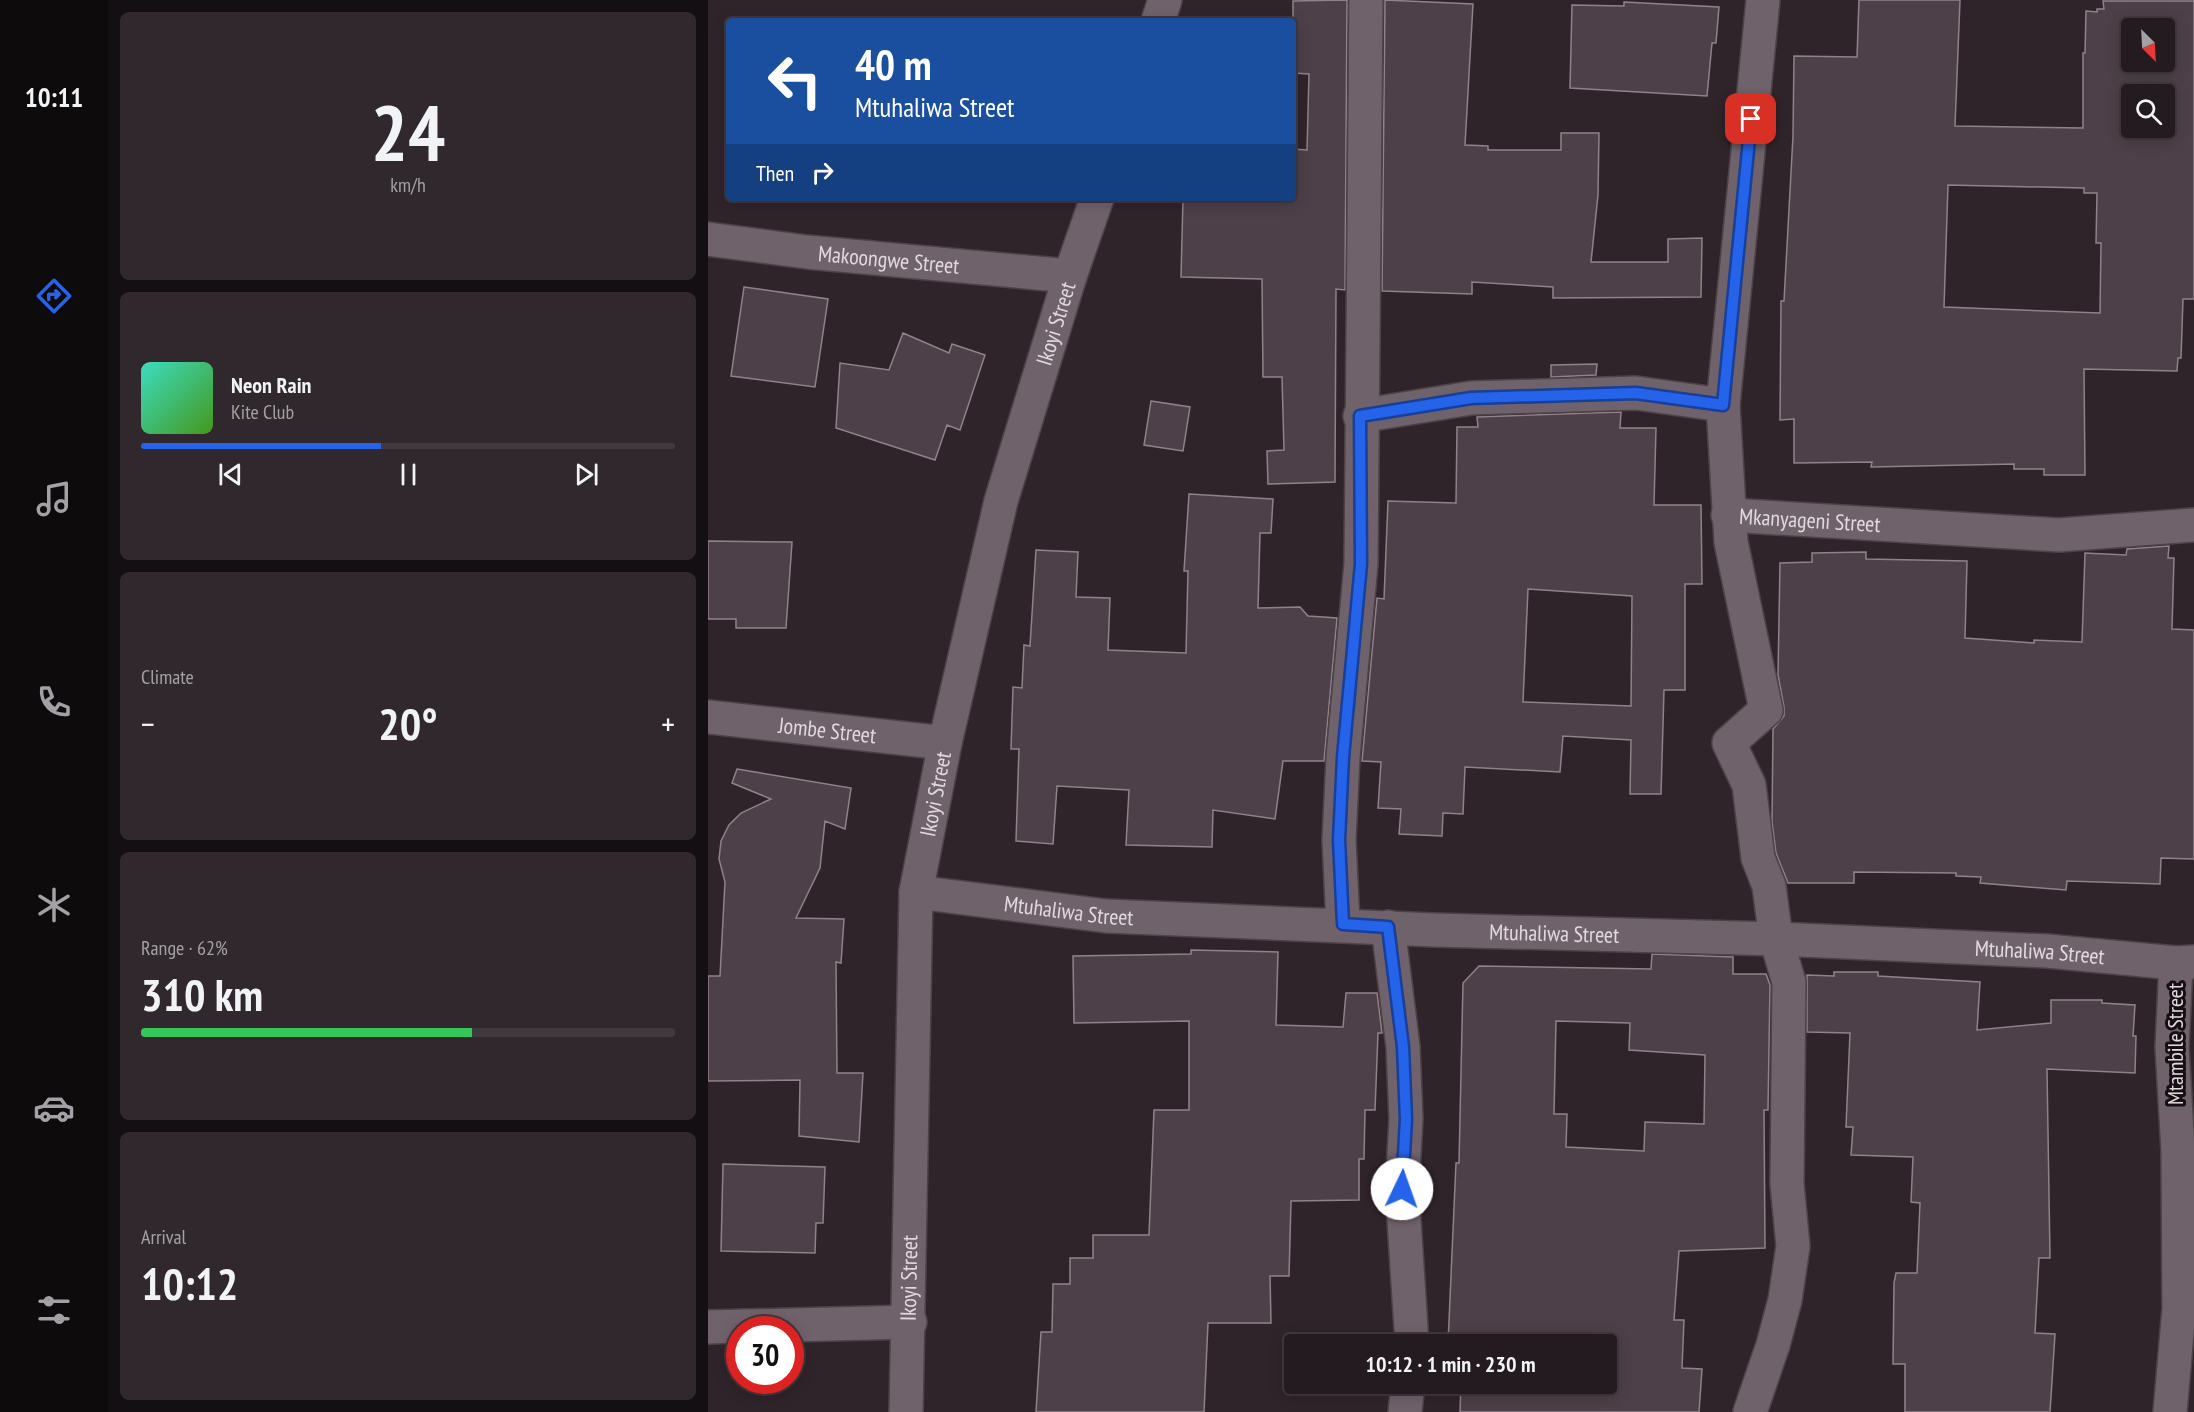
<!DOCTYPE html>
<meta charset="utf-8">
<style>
:root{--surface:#241b20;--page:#30282d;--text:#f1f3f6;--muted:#a3a1a5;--line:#41393e;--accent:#2563eb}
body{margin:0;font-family:"PT Sans Narrow",sans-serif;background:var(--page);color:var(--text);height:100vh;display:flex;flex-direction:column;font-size:22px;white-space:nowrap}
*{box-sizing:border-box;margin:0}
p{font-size:20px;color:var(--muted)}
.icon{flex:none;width:33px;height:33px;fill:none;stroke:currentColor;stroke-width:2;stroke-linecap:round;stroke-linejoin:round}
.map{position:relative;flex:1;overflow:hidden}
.side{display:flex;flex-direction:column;gap:12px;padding:12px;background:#140f12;width:600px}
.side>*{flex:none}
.banner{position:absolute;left:18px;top:18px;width:570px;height:183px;border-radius:6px;box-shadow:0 3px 15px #0003,0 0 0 2px var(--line);background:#1a4fa0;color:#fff;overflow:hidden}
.needle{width:39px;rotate:156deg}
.controls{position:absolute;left:1413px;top:18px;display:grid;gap:12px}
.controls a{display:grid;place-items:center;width:54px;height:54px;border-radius:6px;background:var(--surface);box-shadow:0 3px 15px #0003,0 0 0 2px var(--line);font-size:30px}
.speed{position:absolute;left:18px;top:1316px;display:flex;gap:12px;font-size:30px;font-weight:700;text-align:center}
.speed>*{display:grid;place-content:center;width:78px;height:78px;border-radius:50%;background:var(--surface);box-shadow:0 3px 15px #0003,0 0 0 2px var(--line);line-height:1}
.speed .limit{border:9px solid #d22;background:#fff;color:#111}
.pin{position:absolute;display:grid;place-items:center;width:51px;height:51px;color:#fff;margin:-26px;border-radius:12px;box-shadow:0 3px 9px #0006}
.me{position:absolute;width:66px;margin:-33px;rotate:3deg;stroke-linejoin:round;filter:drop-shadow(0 0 4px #0008)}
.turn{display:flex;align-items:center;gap:21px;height:126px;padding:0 30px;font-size:27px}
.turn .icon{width:78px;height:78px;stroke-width:2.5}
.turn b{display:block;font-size:42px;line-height:51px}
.then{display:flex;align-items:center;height:57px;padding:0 30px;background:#0003;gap:12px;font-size:22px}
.big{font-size:45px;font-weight:700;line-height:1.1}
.side .card{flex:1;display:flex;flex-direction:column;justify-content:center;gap:9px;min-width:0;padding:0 21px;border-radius:9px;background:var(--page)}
.side .dial{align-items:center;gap:0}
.dial b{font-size:78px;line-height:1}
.song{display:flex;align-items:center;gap:18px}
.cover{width:72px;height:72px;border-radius:9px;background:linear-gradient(135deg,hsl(170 70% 55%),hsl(100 70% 35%))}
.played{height:6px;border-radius:3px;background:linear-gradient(90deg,var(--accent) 45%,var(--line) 45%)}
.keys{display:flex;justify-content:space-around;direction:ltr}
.heat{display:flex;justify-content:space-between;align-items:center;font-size:33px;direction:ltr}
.charge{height:9px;border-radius:4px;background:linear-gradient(90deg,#34c759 62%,var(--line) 0)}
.trip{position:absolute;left:576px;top:1334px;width:333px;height:60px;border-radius:6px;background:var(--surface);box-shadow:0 3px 15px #0003,0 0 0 2px var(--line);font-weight:700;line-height:60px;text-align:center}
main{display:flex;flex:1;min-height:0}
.tab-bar{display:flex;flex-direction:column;width:108px;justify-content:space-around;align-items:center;background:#0e0b0d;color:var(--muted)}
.tab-bar .icon{width:42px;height:42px}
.tab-bar .active{color:var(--accent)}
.tab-bar b{font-size:27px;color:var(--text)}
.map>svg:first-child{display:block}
</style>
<main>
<nav class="tab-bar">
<b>10:11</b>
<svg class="icon active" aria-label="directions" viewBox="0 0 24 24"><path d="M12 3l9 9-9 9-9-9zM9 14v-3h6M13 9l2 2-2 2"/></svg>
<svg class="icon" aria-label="music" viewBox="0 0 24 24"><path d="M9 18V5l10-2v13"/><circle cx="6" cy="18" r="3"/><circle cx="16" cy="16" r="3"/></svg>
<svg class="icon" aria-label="phone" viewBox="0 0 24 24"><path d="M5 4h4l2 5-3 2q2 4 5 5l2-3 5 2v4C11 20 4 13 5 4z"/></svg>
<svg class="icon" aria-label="climate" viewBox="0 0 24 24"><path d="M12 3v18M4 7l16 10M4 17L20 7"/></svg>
<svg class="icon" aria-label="car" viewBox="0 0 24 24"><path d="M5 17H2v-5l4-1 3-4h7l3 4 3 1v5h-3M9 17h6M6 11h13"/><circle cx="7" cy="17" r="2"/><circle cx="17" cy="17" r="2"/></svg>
<svg class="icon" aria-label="filters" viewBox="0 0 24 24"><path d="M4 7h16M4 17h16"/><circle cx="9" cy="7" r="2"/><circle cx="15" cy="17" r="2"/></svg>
</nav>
<section class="side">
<div class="card dial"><b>24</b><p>km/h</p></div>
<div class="card">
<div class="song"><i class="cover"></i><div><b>Neon Rain</b><p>Kite Club</p></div></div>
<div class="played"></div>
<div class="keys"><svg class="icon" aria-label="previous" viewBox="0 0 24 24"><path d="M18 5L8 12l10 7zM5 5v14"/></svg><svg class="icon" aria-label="pause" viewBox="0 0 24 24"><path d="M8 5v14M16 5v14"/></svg><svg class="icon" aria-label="next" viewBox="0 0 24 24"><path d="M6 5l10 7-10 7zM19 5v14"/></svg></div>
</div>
<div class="card"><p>Climate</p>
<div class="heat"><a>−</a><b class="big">20°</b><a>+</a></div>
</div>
<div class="card"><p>Range · 62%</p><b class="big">310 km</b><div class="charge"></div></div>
<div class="card"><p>Arrival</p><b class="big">10:12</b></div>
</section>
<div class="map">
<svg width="1486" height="1412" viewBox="0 0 1486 1412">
<rect width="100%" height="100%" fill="#30242b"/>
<!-- building -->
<path fill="#4d4048" stroke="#90828a" stroke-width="1.5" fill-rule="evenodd" d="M639 0 637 290 628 289 627 482 560 484 559 451 576 450 574 377H555L554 279 473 277 475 198H585V149L599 150 601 74 585 73V1Z
M677 0 765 4 757 145 780 146V150H853V133H891L890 195 883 262H960V239L994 238 993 297 845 298V287L764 282V294L674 291Z
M1151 0H1252L1247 126 1375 128V53H1377L1378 11 1389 12V9H1396L1395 1H1486V299H1475L1473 358H1470L1469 371 1376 369 1377 475H1336V469H1306V464L1163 467 1164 462 1086 463V419L1072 420 1073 301H1076L1085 136 1086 56 1149 57ZM1424 28H1456V62H1424ZM1424 94H1456V128H1424ZM1240 185 1376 188V193H1389L1388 243H1393L1392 313 1236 307Z
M916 2 1011 7 1008 43H1004L999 96 862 88 864 5 916 6Z
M36 287 120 299 107 387 23 376Z
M195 333 241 353 244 344 277 355 252 430 239 425 227 460 128 428 132 363 181 370Z
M889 364 888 375 843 377V365Z
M443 401 482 407 475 451 436 445Z
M913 412 912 428H948L946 505H993L994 584H977V690H956L953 794H922L923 740 855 736 852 772 757 767 755 814 735 813 734 836 691 834 693 809 670 808 673 762 654 761 669 598 676 599 680 501 748 503 749 427H770L769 417ZM820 589 924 596 923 706 815 702Z
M481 494 565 499 563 533H552L550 608 592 607 600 616 629 618 616 761H575L567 819 505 810 504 847 418 845 421 790 349 786 345 844 308 841 311 749H303L305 687 314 688 316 645 322 646 328 550 370 552 368 597 402 598 400 650 478 653 480 571H476Z
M0 541 84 542 78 628H28V619H0Z
M1461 546 1460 558H1466L1464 629 1486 630V859L1453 858 1452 884 1359 881 1358 890 1272 883 1273 877 1248 876V873L1146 872V883H1080L1068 853 1064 822 1065 729 1076 716V707L1070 675 1072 563 1104 562V553L1158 552V559L1259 561 1257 638 1326 643V640L1374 642 1377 553 1418 555 1419 549Z
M29 769 143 788 137 829 117 821 112 868 88 918 136 919 133 963 128 962 129 1073H155L151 1142 91 1136 92 1080 0 1081V976H12L17 882 11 859 13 841 21 825 33 813 63 799 24 783Z
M483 950 570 952 568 1025 635 1027 638 993H669L674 1033H670L667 1110H657L656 1159H651V1200L583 1201 581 1276H562L563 1323H500L496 1412H328L333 1332H344L345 1284H362V1258H385V1235H441L446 1110H481V1021L366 1023 365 956 483 954Z
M944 954 1025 957V974H1058L1062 985 1060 1110H1056L1057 1248 971 1251 966 1320H976L974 1368 994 1369 991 1412H752L753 1383H898V1344H740L748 1163H751L755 983 771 966 943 969ZM848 1021 922 1023 921 1050 997 1055 996 1124 937 1122 936 1151 858 1147 859 1114H846Z
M1126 972H1170V976L1272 982 1269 1030 1343 1023V1000H1394V1003L1427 1005 1425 1036H1428L1427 1073 1339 1069 1342 1258H1331L1327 1333 1347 1334 1342 1412H1197V1364H1185L1186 1283 1188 1273H1209L1212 1203 1203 1202 1205 1157 1143 1155 1145 1127H1138L1142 1033 1099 1032V975L1126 976Z
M15 1164 117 1167 115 1223H108L107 1253 13 1251Z"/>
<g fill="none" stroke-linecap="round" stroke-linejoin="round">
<!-- minor casing -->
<g stroke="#4c4248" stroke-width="36">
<g id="minor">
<path d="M450 21 457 0"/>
<path id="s1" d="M0 239 99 252 362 276"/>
<path d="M652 416 763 398 928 393 1015 405"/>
<path id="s2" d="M1020 515 1351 535 1486 525"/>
<path id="s3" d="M0 717 237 743"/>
<path id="s4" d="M208 892 398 916 726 930 1068 939 1339 951 1468 963 1486 962"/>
<path d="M635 924 631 840 635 757 653 564 658 0"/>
<path d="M680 927 695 1047 698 1119 694 1189 704 1344"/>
<path d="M0 1327 202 1322"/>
<path id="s5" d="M198 1412 208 892 237 743 293 501 362 276 389 198"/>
<path d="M697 1412 700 1383"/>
<path d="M1042 1412 1065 1345 1077 1300 1085 1246 1079 1184 1081 982 1068 939 1061 886 1050 858 1041 785 1021 743 1058 710 1023 542 1015 405 1055 0"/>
<path d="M1462 1412 1471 1309 1470 1151 1464 1047 1468 963"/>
</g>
</g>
<!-- minor -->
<use href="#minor" stroke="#70626b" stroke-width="33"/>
</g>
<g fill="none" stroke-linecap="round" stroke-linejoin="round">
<!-- route casing -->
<g stroke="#184099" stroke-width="15">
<path id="route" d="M694 1189 698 1119 695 1047 680 927 635 924 631 840 635 757 653 564 652 416 763 398 928 393 1015 405 1043 119"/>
</g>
<!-- route -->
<use href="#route" stroke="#2563eb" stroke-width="10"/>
</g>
<g text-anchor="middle" stroke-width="6" stroke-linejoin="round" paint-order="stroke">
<!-- street labels -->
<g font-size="22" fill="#e1d9dd" stroke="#140f12">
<text dy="8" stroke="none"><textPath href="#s1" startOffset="182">Makoongwe Street</textPath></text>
<text dy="8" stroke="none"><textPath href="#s5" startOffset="1106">Ikoyi Street</textPath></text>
<text dy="8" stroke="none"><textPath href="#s2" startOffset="82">Mkanyageni Street</textPath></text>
<text dy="8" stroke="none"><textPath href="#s3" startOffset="120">Jombe Street</textPath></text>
<text dy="8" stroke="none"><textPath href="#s5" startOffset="620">Ikoyi Street</textPath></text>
<text dy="8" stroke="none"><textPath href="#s4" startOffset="154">Mtuhaliwa Street</textPath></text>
<text dy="8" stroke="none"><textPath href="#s4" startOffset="640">Mtuhaliwa Street</textPath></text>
<text dy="8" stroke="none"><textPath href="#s4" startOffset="1126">Mtuhaliwa Street</textPath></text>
<text transform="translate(1467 1044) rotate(-90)" y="8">Mtambile Street</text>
<text dy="8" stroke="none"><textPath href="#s5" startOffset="134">Ikoyi Street</textPath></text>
</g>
</g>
</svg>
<div class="controls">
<a><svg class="needle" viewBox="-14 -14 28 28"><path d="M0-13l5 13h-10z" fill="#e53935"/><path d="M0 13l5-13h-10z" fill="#a3a1a5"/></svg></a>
<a><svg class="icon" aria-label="search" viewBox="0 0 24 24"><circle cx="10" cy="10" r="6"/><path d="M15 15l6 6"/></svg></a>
</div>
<div class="speed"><div class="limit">30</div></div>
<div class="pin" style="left:1043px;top:119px;background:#d93025"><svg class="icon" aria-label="arrive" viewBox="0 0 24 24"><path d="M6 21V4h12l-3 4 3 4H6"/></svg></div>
<svg class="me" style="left:694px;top:1189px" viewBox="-20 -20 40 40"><circle r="19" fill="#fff"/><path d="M0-13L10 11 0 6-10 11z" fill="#2563eb"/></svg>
<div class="trip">10:12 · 1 min · 230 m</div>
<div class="banner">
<div class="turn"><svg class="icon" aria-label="left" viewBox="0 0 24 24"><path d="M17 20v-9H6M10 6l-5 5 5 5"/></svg><div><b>40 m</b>Mtuhaliwa Street</div></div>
<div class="then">Then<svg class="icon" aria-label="right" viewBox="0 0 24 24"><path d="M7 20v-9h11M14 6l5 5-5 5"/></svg></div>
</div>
</div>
</main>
